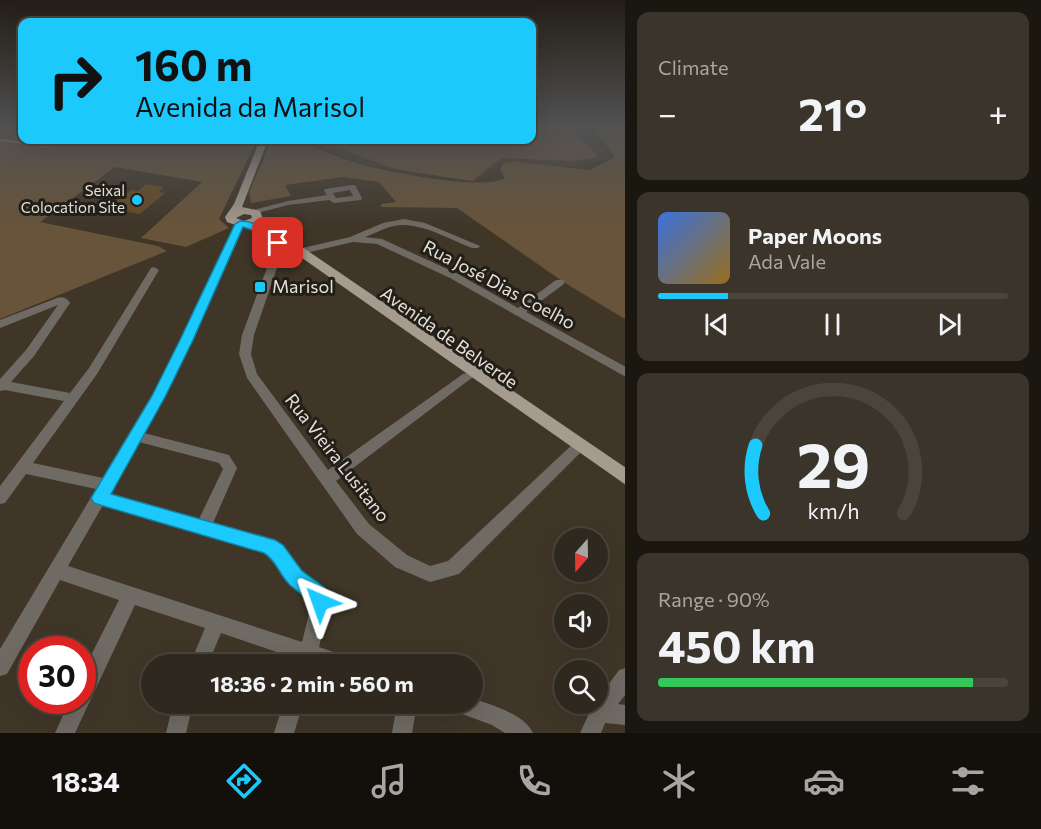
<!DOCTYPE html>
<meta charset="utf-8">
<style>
:root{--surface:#2f281e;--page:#3b342b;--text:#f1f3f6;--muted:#a7a6a4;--line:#4a443c;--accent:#1bc9fc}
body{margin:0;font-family:Commissioner,sans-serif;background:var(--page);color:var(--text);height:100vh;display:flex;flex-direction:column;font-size:22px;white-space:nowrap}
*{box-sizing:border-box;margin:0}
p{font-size:20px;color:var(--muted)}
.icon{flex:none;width:33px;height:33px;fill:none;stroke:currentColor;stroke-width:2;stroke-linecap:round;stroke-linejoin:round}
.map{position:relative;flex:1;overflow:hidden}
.sheet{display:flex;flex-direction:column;gap:12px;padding:12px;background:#1a1610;width:416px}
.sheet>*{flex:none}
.top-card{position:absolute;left:18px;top:18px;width:518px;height:126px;border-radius:12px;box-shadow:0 6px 24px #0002,0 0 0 2px var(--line);background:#1bc9fc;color:#111;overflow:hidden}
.needle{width:39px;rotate:200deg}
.tools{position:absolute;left:554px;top:528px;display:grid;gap:12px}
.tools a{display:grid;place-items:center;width:54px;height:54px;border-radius:50%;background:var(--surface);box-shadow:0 6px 24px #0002,0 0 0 2px var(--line);font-size:30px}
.speed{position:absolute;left:18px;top:636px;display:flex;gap:12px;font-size:30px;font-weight:700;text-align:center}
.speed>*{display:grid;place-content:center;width:78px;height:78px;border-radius:50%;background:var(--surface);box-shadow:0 6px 24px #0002,0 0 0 2px var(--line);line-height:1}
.speed .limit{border:9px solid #d22;background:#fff;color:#111}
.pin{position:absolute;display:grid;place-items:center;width:51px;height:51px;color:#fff;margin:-26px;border-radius:12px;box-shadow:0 3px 9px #0006}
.me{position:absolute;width:66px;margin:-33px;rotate:317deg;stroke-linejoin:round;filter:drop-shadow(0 0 4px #0008)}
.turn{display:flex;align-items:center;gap:21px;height:126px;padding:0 18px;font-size:27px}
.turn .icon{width:78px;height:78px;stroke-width:2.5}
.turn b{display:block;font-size:42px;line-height:51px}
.big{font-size:45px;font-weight:700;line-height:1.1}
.sheet .widget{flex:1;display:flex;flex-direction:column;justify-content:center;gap:9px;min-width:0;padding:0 21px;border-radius:12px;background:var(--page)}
.sheet .dial{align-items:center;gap:0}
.dial svg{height:156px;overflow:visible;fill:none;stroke:var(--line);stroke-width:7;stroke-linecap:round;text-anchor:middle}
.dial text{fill:var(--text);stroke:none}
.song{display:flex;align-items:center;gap:18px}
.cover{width:72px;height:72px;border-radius:9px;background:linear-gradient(135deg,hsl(220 70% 55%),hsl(40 70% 35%))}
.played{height:6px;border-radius:3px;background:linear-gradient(90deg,var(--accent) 20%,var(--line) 20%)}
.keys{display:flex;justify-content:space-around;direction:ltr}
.heat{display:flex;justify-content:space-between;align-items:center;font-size:33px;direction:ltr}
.charge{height:9px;border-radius:4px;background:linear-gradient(90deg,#34c759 90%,var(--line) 0)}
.trip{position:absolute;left:141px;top:654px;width:342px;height:60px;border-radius:30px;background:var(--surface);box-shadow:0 6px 24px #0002,0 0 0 2px var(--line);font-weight:700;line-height:60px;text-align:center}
.tab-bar{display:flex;height:96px;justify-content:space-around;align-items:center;background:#13100c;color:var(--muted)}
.tab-bar .icon{width:42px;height:42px}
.tab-bar .current{color:var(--accent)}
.tab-bar b{font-size:27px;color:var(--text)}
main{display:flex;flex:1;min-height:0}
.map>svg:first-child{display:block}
</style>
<main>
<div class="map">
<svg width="626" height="733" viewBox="0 0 626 733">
<rect width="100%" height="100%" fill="#3f3628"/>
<!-- built -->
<path fill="#4b3d2b" d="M531 125H578L609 155 607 159 574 167 503 161 475 182 367 165 296 140H531Z"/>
<!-- green -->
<path fill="#67543a" d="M0 125H22V140H257L219 219 229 228 186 247 141 238 202 182 115 167 40 222 158 246 167 251 0 319Z
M531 125H569L598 157 572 161 501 158 472 181 395 169 317 140H531Z
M589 125H625V319L565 283 457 208 381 207V204L396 202 379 182 343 177 285 185 291 196 251 203 249 192 272 140C302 140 331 155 360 164 389 172 481 191 505 178L500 169 504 162H520L589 170 614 158C610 144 596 138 589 125Z"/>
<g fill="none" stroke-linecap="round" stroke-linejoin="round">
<!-- stream -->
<path stroke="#b39c7d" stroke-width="1.5" d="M0 140 45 146 90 140"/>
</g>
<!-- building -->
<path fill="#664b24" d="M146 184 164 187 159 192 165 193 140 214 107 208 131 190 138 191Z"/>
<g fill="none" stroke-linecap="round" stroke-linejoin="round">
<!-- minor -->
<path fill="#6f6a63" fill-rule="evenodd" d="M352 185H355L362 198 361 200 334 203 329 200 288 205 253 214 249 211 288 201 327 195 324 191 325 189ZM350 190 353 196 336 198 333 193Z
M404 219 425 223 480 246 478 248H472C451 240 428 226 405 225 391 224 378 232 365 237L382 239 458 274 518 308 556 280H564V284L526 312 626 367V377L450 278 377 244 353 242 280 259 254 335 251 354 257 374 328 470 463 374 467 373 473 377 336 481 369 524 407 555 430 566 448 561 575 442 580 440 585 442 587 446 459 574 430 582 395 567 357 534 247 378 239 354 242 335 271 257 275 241H281L283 243 281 253 350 237 383 223Z
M240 221 244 224 193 340 144 433 229 455 237 468 213 523 278 543 299 568 322 586 327 595 328 609 319 647 348 657 350 664H296L297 659 221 633 208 664H190L205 628 135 605 75 733H55L70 700H82V673L119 600 60 580 7 674 0 676V649L96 489 26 474 5 503 0 504V486L64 401 5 390 0 391V379L26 350 58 305 0 328V320L57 298C63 296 67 298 70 303L34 356 11 382 70 393 89 368 151 268 154 267 159 270 97 374 33 463 103 478 152 395 181 340 236 224ZM139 442 219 463 223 469 199 519 109 494ZM103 505 264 552 274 560 290 583 310 598 308 618 302 642 68 566Z
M626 668V694L618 704 626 705V725L605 723 601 733H580L593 705 597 704V700L619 670Z
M472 698C491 705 525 714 533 733H505L492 725 454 711 451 704H472Z
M173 704H193L186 733H166Z
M283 704H303L294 733H274Z
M397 704H417L412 733H392Z"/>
<!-- major -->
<path fill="#a59b8e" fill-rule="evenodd" d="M260 140H268L242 207 260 211 264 221 626 468V485L255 225 241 227 227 222 225 217 234 204ZM244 214 251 215 252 218 244 221 236 218Z"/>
</g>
<!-- sky -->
<linearGradient id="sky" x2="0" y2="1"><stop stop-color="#231e16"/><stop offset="0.55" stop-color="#525253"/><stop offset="1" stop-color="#525253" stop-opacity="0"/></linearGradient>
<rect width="626" height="228" fill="url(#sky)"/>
<!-- route -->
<path fill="#1bc9fc" stroke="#1283a4" stroke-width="1.5" d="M240 221C256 221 272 232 283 243L274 245 255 231 243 227 193 340 165 397 111 494 275 540 283 545 302 571 324 587 330 602 327 608 320 611 313 608C308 596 298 593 289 584 279 574 276 560 264 553L100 505 94 503 91 498 152 396 180 340 235 224Z"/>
<!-- markers -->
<g fill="#1bc9fc" stroke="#221e18" stroke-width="2">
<circle cx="137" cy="200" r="6"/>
<rect x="254" y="281" width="12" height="12" rx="3"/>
</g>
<g text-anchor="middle" stroke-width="6" stroke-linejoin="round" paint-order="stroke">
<!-- far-poi labels -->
<g font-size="15" fill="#e5dfd7" stroke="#221e18" text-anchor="end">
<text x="125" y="196">Seixal<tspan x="125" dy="17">Colocation Site</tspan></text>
</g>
<!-- street labels -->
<g font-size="18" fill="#e5dfd7" stroke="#221e18">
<text transform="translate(499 285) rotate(28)" y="6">Rua José Dias Coelho</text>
<text transform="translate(449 338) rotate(35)" y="6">Avenida de Belverde</text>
<text transform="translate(337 458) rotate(52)" y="6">Rua Vieira Lusitano</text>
</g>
<!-- poi labels -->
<g font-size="18" fill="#e5dfd7" stroke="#221e18" text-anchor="start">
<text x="272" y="293">Marisol</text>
</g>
</g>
</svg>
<div class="tools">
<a><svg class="needle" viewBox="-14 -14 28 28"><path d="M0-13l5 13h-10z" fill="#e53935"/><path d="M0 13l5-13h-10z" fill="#a7a6a4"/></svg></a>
<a><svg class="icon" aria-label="sound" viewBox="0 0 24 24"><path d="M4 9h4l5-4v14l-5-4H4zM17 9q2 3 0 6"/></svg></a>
<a><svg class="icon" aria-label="search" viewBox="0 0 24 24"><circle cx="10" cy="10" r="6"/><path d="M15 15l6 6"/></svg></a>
</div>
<div class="speed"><div class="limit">30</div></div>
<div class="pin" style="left:278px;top:243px;background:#d93025"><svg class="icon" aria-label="arrive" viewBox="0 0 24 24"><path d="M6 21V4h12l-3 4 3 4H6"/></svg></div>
<svg class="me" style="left:320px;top:602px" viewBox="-20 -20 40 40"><path d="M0-17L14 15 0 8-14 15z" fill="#1bc9fc" stroke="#fff" stroke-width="4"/></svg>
<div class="trip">18:36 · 2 min · 560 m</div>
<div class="top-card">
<div class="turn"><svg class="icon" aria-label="right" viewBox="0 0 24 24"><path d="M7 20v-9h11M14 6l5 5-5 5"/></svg><div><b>160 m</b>Avenida da Marisol</div></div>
</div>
</div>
<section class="sheet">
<div class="widget"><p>Climate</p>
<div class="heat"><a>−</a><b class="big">21°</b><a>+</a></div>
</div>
<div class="widget">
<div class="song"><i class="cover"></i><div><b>Paper Moons</b><p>Ada Vale</p></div></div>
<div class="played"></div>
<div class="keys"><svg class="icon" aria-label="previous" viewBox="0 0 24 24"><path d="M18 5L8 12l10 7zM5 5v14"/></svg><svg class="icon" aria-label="pause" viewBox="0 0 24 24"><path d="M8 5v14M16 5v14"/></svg><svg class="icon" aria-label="next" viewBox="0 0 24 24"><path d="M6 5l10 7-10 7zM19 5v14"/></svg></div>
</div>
<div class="widget dial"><svg viewBox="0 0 100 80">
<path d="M14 69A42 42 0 1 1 86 69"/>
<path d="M14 69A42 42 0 0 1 10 34" stroke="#1bc9fc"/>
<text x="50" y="56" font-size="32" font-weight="700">29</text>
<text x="50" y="72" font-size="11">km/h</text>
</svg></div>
<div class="widget"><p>Range · 90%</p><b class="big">450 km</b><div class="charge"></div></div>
</section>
</main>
<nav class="tab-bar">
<b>18:34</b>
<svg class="icon current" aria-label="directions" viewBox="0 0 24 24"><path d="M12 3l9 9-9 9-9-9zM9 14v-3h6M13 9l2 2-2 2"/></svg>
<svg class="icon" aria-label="music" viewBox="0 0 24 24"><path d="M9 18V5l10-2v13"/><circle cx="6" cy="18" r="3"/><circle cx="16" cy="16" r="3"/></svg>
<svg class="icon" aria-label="phone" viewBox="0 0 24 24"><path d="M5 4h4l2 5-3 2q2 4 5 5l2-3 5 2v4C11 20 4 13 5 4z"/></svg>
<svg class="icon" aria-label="climate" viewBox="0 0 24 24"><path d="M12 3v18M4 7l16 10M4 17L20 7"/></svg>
<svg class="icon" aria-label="car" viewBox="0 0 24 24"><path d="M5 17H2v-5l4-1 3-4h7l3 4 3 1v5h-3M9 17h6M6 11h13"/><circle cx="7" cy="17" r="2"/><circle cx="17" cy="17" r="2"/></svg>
<svg class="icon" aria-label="filters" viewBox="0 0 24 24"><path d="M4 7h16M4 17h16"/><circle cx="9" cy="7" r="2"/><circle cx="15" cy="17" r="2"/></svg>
</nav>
